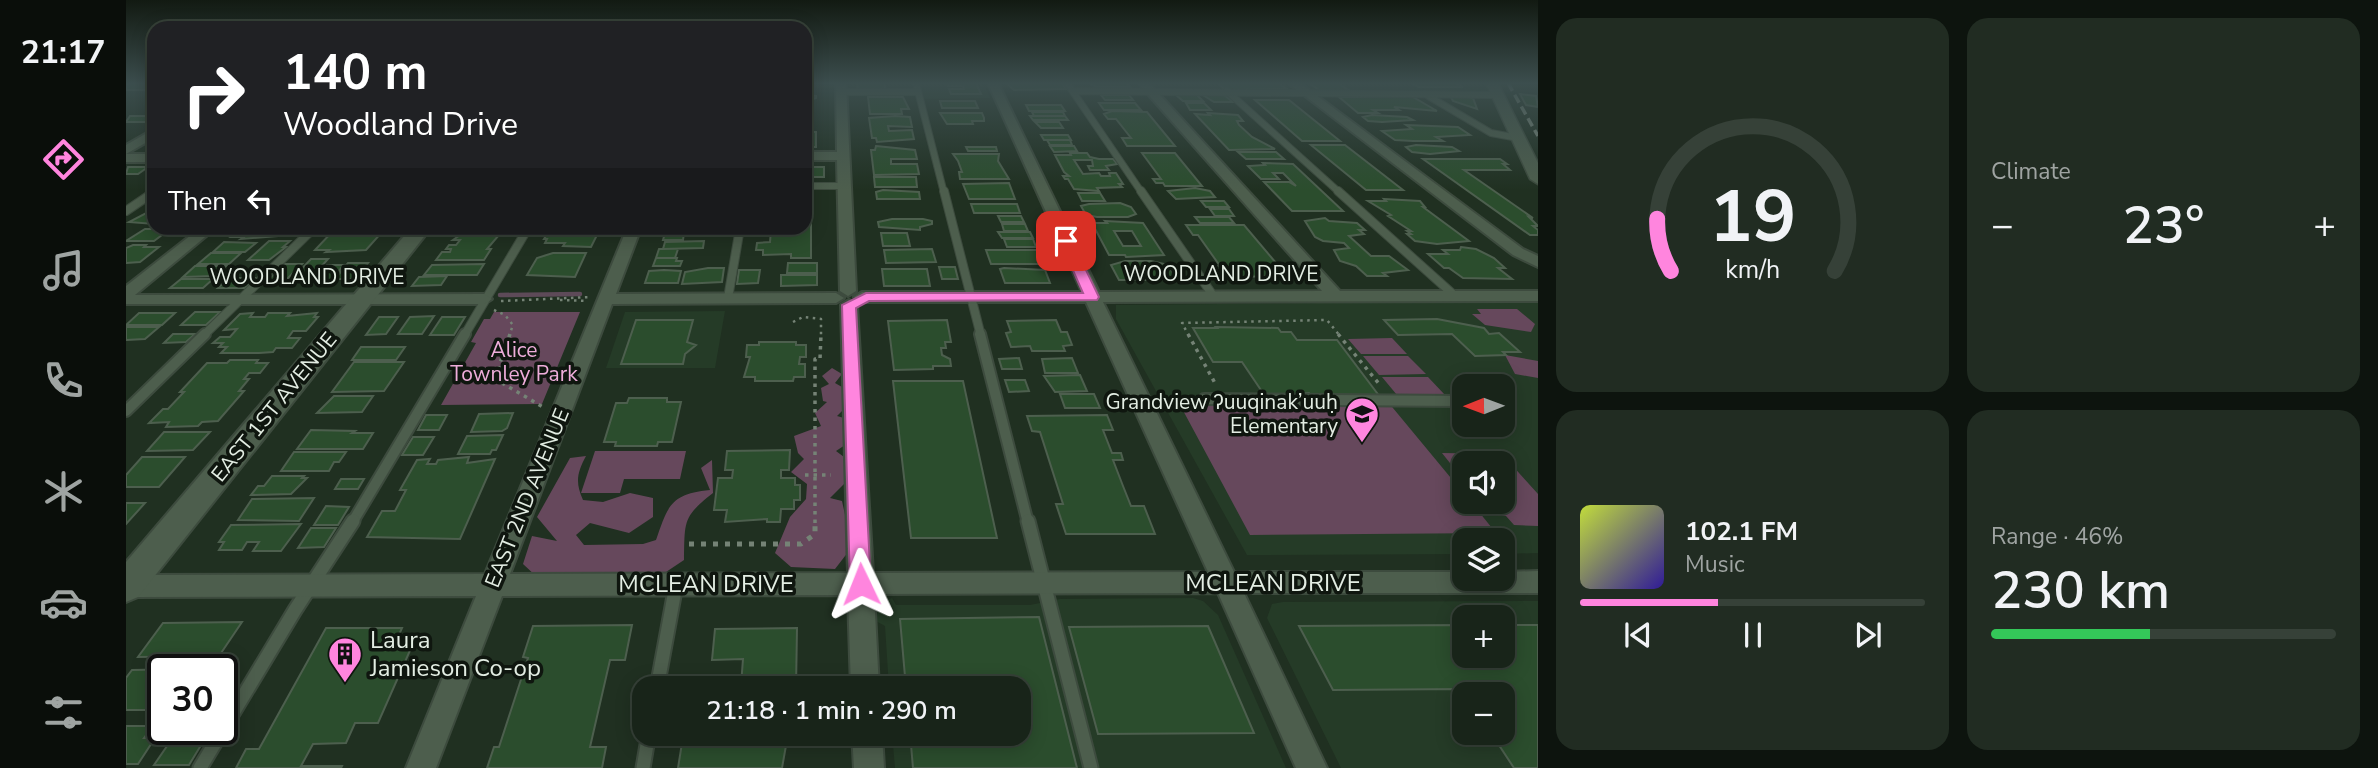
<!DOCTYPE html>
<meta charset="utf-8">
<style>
:root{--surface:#182419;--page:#212c22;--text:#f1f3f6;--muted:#9fa4a2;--line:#364138;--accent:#ff85de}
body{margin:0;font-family:"Nunito Sans",sans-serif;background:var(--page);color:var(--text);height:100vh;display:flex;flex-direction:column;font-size:26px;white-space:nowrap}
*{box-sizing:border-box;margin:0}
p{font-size:23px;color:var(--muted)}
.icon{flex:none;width:38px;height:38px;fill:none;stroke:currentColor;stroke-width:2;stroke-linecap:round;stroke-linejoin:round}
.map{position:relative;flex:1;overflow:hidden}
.sheet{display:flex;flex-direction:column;gap:18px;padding:18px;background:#0d140e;width:840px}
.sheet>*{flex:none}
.top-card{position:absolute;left:21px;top:21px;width:665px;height:214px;border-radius:21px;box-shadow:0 4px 18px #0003,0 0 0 2px var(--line);background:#202124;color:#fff;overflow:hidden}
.needle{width:46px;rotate:269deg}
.buttons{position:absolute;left:1326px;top:374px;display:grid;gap:14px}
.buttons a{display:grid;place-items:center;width:63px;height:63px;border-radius:14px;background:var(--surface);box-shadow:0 4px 18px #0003,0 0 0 2px var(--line);font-size:35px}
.speed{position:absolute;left:21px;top:654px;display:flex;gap:14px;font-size:35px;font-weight:700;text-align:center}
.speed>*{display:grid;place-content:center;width:91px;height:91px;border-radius:50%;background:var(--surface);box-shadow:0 4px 18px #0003,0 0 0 2px var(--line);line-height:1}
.speed .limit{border:4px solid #111;border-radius:10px;background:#fff;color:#111}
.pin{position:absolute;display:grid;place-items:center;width:60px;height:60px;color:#fff;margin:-30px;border-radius:14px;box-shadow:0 4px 10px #0006}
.me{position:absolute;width:77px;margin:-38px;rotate:358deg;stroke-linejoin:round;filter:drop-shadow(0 0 5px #0008)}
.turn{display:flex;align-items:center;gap:24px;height:147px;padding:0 21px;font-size:32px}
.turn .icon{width:91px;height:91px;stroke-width:2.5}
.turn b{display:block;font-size:49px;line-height:60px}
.then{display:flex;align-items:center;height:66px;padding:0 21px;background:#0003;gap:14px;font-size:26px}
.big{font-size:52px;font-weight:600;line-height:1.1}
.sheet .widget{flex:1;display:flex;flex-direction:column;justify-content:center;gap:10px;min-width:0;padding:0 24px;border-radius:21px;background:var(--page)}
.sheet .dial{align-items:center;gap:0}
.dial svg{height:182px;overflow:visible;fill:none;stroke:var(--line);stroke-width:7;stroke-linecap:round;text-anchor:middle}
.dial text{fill:var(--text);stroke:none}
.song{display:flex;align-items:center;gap:21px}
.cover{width:84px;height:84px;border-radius:10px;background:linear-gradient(135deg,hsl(70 70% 55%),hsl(250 70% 35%))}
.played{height:7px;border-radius:4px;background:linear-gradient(90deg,var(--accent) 40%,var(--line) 40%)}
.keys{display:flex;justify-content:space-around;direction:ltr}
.heat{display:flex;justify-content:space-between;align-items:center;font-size:38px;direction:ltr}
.charge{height:10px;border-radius:5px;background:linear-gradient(90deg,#34c759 46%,var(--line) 0)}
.sheet .tiles{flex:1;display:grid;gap:18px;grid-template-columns:repeat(2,1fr)}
.trip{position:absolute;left:506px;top:676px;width:399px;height:70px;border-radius:21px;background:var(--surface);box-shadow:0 4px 18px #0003,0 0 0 2px var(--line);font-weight:600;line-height:70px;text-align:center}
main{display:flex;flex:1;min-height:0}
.menu{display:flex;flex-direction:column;width:126px;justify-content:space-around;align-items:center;background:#0a0e0a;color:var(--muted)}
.menu .icon{width:49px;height:49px}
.menu .current{color:var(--accent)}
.menu b{font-size:32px;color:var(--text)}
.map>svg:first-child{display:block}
</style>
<main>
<nav class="menu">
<b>21:17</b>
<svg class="icon current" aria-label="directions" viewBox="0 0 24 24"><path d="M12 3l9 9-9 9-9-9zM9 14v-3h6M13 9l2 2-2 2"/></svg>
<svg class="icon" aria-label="music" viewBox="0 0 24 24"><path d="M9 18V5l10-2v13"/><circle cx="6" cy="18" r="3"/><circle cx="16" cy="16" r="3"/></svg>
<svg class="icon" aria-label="phone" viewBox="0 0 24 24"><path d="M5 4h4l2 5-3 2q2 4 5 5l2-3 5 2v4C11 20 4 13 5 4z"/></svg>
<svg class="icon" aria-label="climate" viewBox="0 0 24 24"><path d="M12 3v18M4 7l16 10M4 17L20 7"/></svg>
<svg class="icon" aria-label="car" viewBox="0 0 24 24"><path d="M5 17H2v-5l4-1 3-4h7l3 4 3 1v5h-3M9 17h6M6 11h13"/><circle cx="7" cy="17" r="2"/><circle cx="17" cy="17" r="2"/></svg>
<svg class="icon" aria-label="filters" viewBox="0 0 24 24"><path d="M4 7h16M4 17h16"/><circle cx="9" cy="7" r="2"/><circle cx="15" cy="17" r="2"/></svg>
</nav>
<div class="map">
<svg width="1412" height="768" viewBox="0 0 1412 768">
<rect width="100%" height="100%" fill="#203021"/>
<!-- built -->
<path fill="#253b27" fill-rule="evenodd" d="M723 83H857L864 98 794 99 792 92H724Z
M1024 83H1161L1168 88 1034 90Z
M1175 83H1360L1363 92H1187Z
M1412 301V553L1377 554V541H1339V554L1121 555 990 319V305ZM1339 387H1377V425H1339ZM1339 464H1377V502H1339Z
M599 311 589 368H480L499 312Z
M766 598 770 605H904L934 599 1067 598 1077 601 1092 615 1160 768H769L766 733H892V688H763L759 626 750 621 753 603Z
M1412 601V768H1215L1141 618 1146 604 1157 602ZM1339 618H1377V656H1339ZM1339 695H1377V733H1339Z"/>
<!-- green -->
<path fill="#66485c" d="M1351 309H1391L1409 324 1405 332 1359 325 1346 314H1355Z
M368 312H454L416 404 315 405 350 343 345 342 358 319H364Z
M1266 338 1281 354H1235L1222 339Z
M1379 355 1412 361V378L1389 374Z
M1237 356H1282L1300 374 1253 375Z
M706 368 716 374 709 383 716 387 718 409 711 416 718 418 719 445 710 451 718 457 720 482 704 498 716 501 726 547 709 569 665 567 649 553 664 517 680 499 681 484 665 472 678 459 672 453 668 436 695 426 689 413 701 402 697 401 695 388 703 384 696 376Z
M1256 377H1302L1319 395H1271Z
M1262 402 1339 495V502H1345L1370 533 1124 535 1053 403Z
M469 451H560L554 479H498L494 493H455Z
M1316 453 1376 454 1412 494V526L1388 525 1380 516 1366 515 1356 502H1377V464H1339V482Z
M460 456C451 473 449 482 457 500L477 502 504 493 527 498V517L503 533 464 523 450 535 458 545 517 544 530 540C542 506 544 494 584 490L575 468 586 460 587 493C556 517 559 522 558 560L537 574 489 590 468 573 411 577 397 564 406 536 431 541 411 517 444 458Z"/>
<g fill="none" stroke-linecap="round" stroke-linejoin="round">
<!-- stream -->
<path stroke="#5d4a58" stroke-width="4.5" d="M374 295 454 294"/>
</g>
<!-- building -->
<path fill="#2b4d2d" stroke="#4d5f4e" stroke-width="2" fill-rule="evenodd" d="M5 83H28V86L19 90H0V85Z
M731 83H758L760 91H732Z
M821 83H850L855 94H825L823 89H838L837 86H822Z
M880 83H936L940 89 888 90Z
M962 83H1001L1004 87H971Z
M1091 83H1152L1161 89 1100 90Z
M1183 83H1212L1225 92H1196Z
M1285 83H1329L1337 87H1293Z
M1394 94 1410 96 1412 107 1400 105Z
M679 95 690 96V98L683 100V104H686L682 105 684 113H682V116H686L683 124 686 127 679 128Z
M975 95H1003L1007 100H979Z
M1050 95H1071L1077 101H1057Z
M1077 95H1098L1107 102H1088Z
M1333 96 1347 98 1351 109 1327 101 1325 97Z
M742 97H777L783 109H775L776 114H744Z
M1213 97H1287L1311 111 1268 107 1273 110H1247L1252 113H1232Z
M1129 100H1163L1214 141H1176Z
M814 101H849L852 108H816Z
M973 103H1009L1015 110H978Z
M1060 103H1078L1085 110H1064Z
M900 105H935L939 111H903Z
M986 111 1021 112 1049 146H1001L996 138H1005L990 119H982L978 114Z
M906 112H937L939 116H908Z
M814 113H856L858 118V121H846L847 124H821Z
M1082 113 1112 115 1117 121H1111L1113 125 1126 137 1149 149 1103 150 1069 114 1084 115Z
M1246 115 1281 117 1287 120 1256 122 1242 121 1237 117Z
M4 116H28V117L20 122H0Z
M769 116 784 117 786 127 762 126 763 131 786 130 788 139 751 142 750 138H746L743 118Z
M904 116H939L942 120H907Z
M909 122H933L937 128H915Z
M1280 125 1332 127 1344 135 1310 137 1317 141H1287L1269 140 1256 131 1286 129Z
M679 132H690V147H679Z
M915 135H942L945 140H918Z
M921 140H944L946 145H924Z
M1185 145H1219L1277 190H1240Z
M1290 145 1326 147 1333 151 1304 154 1286 152 1280 147Z
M750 146 789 150 791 159H765V164H791L793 174 748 175 745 150H749Z
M924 146H948L951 151 928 152Z
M840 147H870L871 151H842Z
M1112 152H1150L1158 159H1120Z
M944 153H961L964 157 973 159H987L991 164 980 166 983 170H964L962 166H967L966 160H948L957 174 973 173 975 176H984L983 173H990L997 184H993L996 187 971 188 973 191 948 189 942 179H939L937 176H943L938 172 929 155H945Z
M1016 153H1049L1076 186H1039L1037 183H1030L1027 179H1035Z
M827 154H873L872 161 883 179H834L833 172H836L832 161Z
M1297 159H1374L1381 164H1377L1384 170H1338L1407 218 1403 217 1412 226H1407L1412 230V235H1404Z
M1137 163 1167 164 1217 211H1166L1138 182H1163L1170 186 1157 173H1147L1153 179H1135L1122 166 1139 165Z
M2 167H22L12 174H0Z
M682 167H698V177H682Z
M748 177H790L791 187H749Z
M883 183 889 199H843L837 184Z
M1069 188 1084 191 1089 197 1050 199 1042 191Z
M757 190 793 192 794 199H751L750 192Z
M679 193H685V258H665V254L637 255V250H630L631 243 644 242 645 230 642 228H679Z
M952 193H974L979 201H956Z
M1258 199 1294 201 1299 207H1297L1343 241 1311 244 1289 241 1281 234H1285L1281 231H1285L1262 216 1265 215 1242 201H1260Z
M1075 201H1098L1103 207H1080Z
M994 203 1005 207 1010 214 1002 217H971L960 215 955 206 963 204Z
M845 204H891L894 213H848Z
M1084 209H1103L1108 216H1089Z
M26 210H28V224L3 222Z
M872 216H895L898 222H875Z
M1069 217H1103L1108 223H1074Z
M1199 218 1203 221 1231 223 1239 230H1233L1238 234 1223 236 1245 256H1263L1282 270 1257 273 1261 276H1241L1230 266 1214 261 1208 250 1223 248 1218 243 1197 241 1189 237 1179 221Z
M766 219H797L806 221V224L794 227V230L753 227 752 222Z
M979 221 1017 223 1038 255 1000 257 999 255H983L966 223H981ZM988 231H1006L1015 246H997Z
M876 224H899L902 231H878Z
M1060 225H1118L1161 276 1098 277 1090 266H1094L1072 235H1067Z
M116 228H162L152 236 115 239 118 237H105Z
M334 228H379L361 249H365L358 260H310L316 252H324L325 249H320L323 245H330L334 240H327L337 233H330Z
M425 228H471L468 233H472L465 247 437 246 439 243H419L421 239H418Z
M539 228H567L566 232H538Z
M19 229H44L28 241H0Z
M221 230 257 231 240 250 200 252 203 250H189L207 231Z
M872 232H904L907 238H876Z
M539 233H558L557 240H537Z
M755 233H781L784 246H757Z
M878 239H907L910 247H881Z
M143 241H164L157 247H160L143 260H122Z
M578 241 577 248 537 249 539 242Z
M98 242 130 243 119 252H87Z
M7 245H20L18 247H33L14 262 0 263V248Z
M1335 247 1350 249 1368 258 1379 268H1372L1386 279 1337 278 1323 268H1318L1302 254H1322L1317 250H1334Z
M533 249H552L549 258H530Z
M806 249 810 262 760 263 758 250Z
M860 250H913L918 264H865Z
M85 253H115L103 264H72Z
M427 253H460L449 277 401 275 411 258Z
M530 258H551L550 261H556L554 266H527Z
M185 259H202L183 280H165Z
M999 261H1025L1042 265 1051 280H993L985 265Z
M222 263H242L229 279H209Z
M662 263H691V273H661Z
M158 264H176L159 281H141Z
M358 264 351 275H298L306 265Z
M201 265H218L205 280H187Z
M69 266H100L88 276 57 277Z
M813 267H829L832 279H816Z
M582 268H598L596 282 556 284 559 272Z
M878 268 919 270 924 283H879L874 269Z
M756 269H801L804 286H758Z
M538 270 555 271 552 283H519L523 271Z
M613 270H634L632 283 611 284Z
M655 275H691V285L655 286Z
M321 276 315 285 286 286 293 277Z
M103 278H129L119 288H92Z
M55 279H87L77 288H44Z
M69 312H94L80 325H55Z
M13 313H49L36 325H0Z
M127 313 124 317H139L142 313H164L161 316 191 313 188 317H192L180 331H167L162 338H174L166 348H150L147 352 133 353H95L101 347H93L97 343H87L94 337H104L111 329 98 330 114 314Z
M308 316 296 334H272L284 317Z
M253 317H272L260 334 240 335Z
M316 317H339L328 335H304Z
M1311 319 1358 328 1363 334 1373 333 1394 352H1377L1380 355 1349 356 1326 334 1272 335 1258 320Z
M510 320H567L561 342 570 345 559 354 557 364H495Z
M821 320 825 342H819L820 348H815L816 355 824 359 825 366H807V369L768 370 762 321Z
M930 320 935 332H941L946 345 937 346 939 351H906L904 346 885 347 880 333 885 332 881 321Z
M0 327H33L19 339 0 340Z
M1090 327 1152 328 1155 332H1165L1171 340H1211L1254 397H1186L1183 393 1139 396 1116 362H1087L1067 328H1091Z
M47 334H69L60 342 38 343Z
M633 342H670V345H680V357H674L673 364H679V377H668L667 381H629V377H618L624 357H620L621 345H633Z
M235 347H279L270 360H226Z
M893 358 896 369H876L873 359Z
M946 358 952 373H919L916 359Z
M104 360H132L130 363H142L134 373H123L118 379H123L113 391H118L92 421 76 422 72 426 40 427 43 422 23 423 37 409H42L58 392H54L81 363H101Z
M228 362H278L258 391 206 392Z
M954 375 961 391 929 392 918 376Z
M879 380H899L903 391 883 392Z
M767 381H837L871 538H785Z
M934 394H968L974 408H939Z
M208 396H247L236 412 191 413Z
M503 398H541V402H555L546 442H532L531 446H489L490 442H478L490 403H501Z
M387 413 381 428 376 431 345 432 353 414Z
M300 415H321L313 430H292Z
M981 415 987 430H977L986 453H995L997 460H987L997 486 1005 506H1018L1029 534H940L930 504H937L914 432 906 431 901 416Z
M185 430 229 431 226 433H247L237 449H171Z
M38 432H84L67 450 21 451Z
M377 435 370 450H366L364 454H332L341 436Z
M287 437H308L297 455H276Z
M664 450 663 470H655V478H669V485H674V500H668V509H655L654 522H641V519L599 522 601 510H588L592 478H606L607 470H599L601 451Z
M168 452H220L213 462H208L203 471H155Z
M16 457H59L33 487H0V475Z
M343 457 341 463 369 459 334 539 241 537 256 511H269L280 490H274L291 460 304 459 301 464H310L312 460Z
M146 476H178L176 478H181L165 494 125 495 132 486H138Z
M215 479H238L232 489H209Z
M188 498 173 521 112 520 126 499Z
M0 503H19L0 524Z
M200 506 223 507 212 525H188Z
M175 524 155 551H127L133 542H121L116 550H93L98 542H93L105 525Z
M185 528H210L198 547 172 548Z
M913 617 951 768H787L784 733H892V688H780L774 619Z
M116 622 93 656 12 657 37 623Z
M506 625 499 660H484L464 747H480L476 768H361L368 747H373L402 658 397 657 407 626Z
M1339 625V656H1377V625H1412V768H1388L1365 733H1377V695H1339L1335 689 1207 690 1173 626Z
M1082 626 1128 733 972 734 943 627Z
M200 628H276L268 646H286L252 723H229L220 743 187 744 175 766H216L215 768H110L120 749H133Z
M671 628 670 688H610L615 685 617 659 586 660 589 629Z
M61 669 37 670V699L29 710H0V678L6 670Z
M0 726H27L18 738H29L12 764H0Z
M83 732 63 765H28L50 733Z
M599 740H661L656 768H552L556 743H581L580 747H598Z"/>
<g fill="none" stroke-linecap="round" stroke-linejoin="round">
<!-- service-far3 casing -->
<g stroke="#3d4b3e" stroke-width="8">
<path id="service-far3" d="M790 83 818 193
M941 83 1016 193
M947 91 1370 95
M1101 91 1214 193
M716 92H792
M1299 94 1365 133 1392 138
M679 186H719"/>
</g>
<!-- service-far2 casing -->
<g stroke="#3d4b3e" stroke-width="10">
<path id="service-far2" d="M818 191 855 336
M1015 191 1088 297
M1212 191 1329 296
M0 211 28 192
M602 298 614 228
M77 336 188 228
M338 336 402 228"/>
</g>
<!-- service-far1 casing -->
<g stroke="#3d4b3e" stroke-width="14">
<path id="service-far1" d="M854 334 902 523
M1078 399 1334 401
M0 411 79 334
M226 523 339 334"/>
</g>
<!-- service casing -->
<g stroke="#3d4b3e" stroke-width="17">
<path id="service" d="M902 521 965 768
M531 688 550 585
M74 768 169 610 227 521
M517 768 523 733"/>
</g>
<!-- minor casing -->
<g stroke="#3d4b3e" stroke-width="4">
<path id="minor" d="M710 83H720L730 291 722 296 714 291 711 160H679V152H711Z
M862 83H872L973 292 1196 291 1012 83H1023L1214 291H1412V301L977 302 1108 572H1339V579H1377V572L1412 571V593H1118L1201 768H1170L1092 593 748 594 753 688H725L722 595 376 596 310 768H280L350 596 0 597V575L359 574 501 228H515L490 294 710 293 718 298 710 303 486 304 384 574 722 573 715 305 723 300 731 305 747 573 1082 572 960 302H736L728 297 736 292H956Z
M1162 83H1174L1397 249 1412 256V267L1387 255Z
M28 129V138L0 154V145Z
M0 154H28V162H0Z
M74 228H90L9 295 358 294 366 299 358 304H0V286Z
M726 733H756L758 768H728Z"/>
</g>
<!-- tertiary casing -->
<g stroke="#3d4b3e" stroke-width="3">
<path id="tertiary" d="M1360 83H1372L1412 163V184L1404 179Z"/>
</g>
<!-- secondary casing -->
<g stroke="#3d4b3e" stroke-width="4">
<path id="secondary" d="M285 228H305L12 597 0 602V562Z"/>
</g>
<!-- path-far2 -->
<path stroke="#758376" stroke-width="2.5" stroke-dasharray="2.5 4.5" stroke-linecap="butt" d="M434 300 461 301
M375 301 465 297
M368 310 379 315 387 325 383 336
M667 322 677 317 695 319V336
M1063 336 1056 323 1201 320 1214 336"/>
<!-- path-far1 -->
<path stroke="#758376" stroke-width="3.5" stroke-dasharray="3.5 5" stroke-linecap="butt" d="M384 334 373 366 376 383 417 407
M1062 334 1090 385
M1212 334 1254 385
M679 475H705
M689 523V359H694L695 334"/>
<!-- path -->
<path stroke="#758376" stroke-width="5" stroke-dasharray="5 7" stroke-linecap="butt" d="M563 544H675L689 534V521"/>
<!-- service-far3 -->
<use href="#service-far3" stroke="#4d5e4d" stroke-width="6"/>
<!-- service-far2 -->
<use href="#service-far2" stroke="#4d5e4d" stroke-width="8"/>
<!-- service-far1 -->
<use href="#service-far1" stroke="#4d5e4d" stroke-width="10"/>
<!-- service -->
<use href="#service" stroke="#4d5e4d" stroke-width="13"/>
<!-- minor -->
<use href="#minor" fill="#4d5e4d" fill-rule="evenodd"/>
<!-- tertiary -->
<use href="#tertiary" fill="#4d5e4d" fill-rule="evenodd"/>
<!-- secondary -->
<use href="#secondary" fill="#4d5e4d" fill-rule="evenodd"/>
<!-- rail -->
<path stroke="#7e8b7f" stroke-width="3.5" stroke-dasharray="9 4.5" stroke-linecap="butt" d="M1382 83 1412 136"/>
</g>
<!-- sky -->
<linearGradient id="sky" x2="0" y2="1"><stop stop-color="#121a12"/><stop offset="0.44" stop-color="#3c4e4e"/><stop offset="1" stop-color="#3c4e4e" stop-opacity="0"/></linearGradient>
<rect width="1412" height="190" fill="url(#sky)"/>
<!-- route -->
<path fill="#ff85de" stroke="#a65690" stroke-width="2" d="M940 238 946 241 973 297 971 300 743 301 730 308 745 584 742 590 735 593 727 590 724 584 716 305 740 293H957L934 241Z"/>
<!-- icons -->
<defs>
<g id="school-pin" transform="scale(1.75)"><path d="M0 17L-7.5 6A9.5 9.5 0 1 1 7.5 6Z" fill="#ff85de" stroke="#0f160f"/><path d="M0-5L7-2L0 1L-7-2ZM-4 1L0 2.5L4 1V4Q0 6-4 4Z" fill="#111"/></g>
<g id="building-pin" transform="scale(1.75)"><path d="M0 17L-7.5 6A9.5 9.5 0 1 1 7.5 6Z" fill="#ff85de" stroke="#0f160f"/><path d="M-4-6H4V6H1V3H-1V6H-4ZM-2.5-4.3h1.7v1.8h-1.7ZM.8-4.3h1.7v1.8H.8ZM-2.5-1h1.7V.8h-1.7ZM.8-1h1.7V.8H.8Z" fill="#111"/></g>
</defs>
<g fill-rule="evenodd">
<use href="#school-pin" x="1236" y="414"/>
<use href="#building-pin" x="219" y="654"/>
</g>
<g text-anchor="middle" stroke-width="7" stroke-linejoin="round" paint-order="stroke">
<!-- street labels -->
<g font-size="21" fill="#e3ede3" stroke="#0f160f">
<text x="1095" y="281">WOODLAND DRIVE</text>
<text x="181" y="284">WOODLAND DRIVE</text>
<text transform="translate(148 407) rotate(-51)" y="7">EAST 1ST AVENUE</text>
<text transform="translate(401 498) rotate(-68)" y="7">EAST 2ND AVENUE</text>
</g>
<!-- park labels -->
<g font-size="21" fill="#eeadda" stroke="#0f160f">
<text x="388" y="357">Alice<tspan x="388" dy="24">Townley Park</tspan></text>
</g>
<!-- poi labels -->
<g font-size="21" fill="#e3ede3" stroke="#0f160f" text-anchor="end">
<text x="1212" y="409">Grandview ʔuuqinak’uuḥ<tspan x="1212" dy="24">Elementary</tspan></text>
</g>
<!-- near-street labels -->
<g font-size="24" fill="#e3ede3" stroke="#0f160f">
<text x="1147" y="591">MCLEAN DRIVE</text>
<text x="580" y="592">MCLEAN DRIVE</text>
</g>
<!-- near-poi labels -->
<g font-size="24" fill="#e3ede3" stroke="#0f160f" text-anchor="start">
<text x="244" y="648">Laura<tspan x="244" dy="28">Jamieson Co-op</tspan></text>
</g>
</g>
</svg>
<div class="buttons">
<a><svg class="needle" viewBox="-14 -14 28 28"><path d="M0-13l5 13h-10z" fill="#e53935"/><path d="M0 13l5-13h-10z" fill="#9fa4a2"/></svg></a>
<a><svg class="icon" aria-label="sound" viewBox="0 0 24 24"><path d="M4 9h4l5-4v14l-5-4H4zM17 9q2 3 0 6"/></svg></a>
<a><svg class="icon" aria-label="layers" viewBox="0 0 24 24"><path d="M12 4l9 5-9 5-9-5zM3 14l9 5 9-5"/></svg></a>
<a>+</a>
<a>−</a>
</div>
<div class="speed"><div class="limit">30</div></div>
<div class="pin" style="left:940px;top:241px;background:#d93025"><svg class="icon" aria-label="arrive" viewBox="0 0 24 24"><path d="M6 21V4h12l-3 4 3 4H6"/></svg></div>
<svg class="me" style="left:735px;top:584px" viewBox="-20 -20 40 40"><path d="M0-17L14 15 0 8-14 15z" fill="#ff85de" stroke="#fff" stroke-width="4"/></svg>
<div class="trip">21:18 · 1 min · 290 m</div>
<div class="top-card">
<div class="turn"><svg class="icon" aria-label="right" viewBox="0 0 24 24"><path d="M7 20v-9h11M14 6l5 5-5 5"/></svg><div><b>140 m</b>Woodland Drive</div></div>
<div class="then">Then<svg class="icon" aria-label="left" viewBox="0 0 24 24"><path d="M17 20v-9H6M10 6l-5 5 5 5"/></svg></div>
</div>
</div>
<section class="sheet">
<div class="tiles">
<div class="widget dial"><svg viewBox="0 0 100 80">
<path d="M14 69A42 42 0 1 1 86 69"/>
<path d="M14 69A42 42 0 0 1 8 46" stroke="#ff85de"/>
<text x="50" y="56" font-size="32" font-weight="700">19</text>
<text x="50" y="72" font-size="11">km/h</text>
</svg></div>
<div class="widget"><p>Climate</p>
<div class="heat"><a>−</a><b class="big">23°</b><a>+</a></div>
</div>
<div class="widget">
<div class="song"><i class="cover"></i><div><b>102.1 FM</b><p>Music</p></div></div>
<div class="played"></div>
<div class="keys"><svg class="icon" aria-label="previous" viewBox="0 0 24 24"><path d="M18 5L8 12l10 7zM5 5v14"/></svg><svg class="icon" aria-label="pause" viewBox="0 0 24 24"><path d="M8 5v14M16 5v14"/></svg><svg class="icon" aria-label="next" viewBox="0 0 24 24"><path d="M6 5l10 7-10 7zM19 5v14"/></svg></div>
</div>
<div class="widget"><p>Range · 46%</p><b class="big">230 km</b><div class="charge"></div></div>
</div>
</section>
</main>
